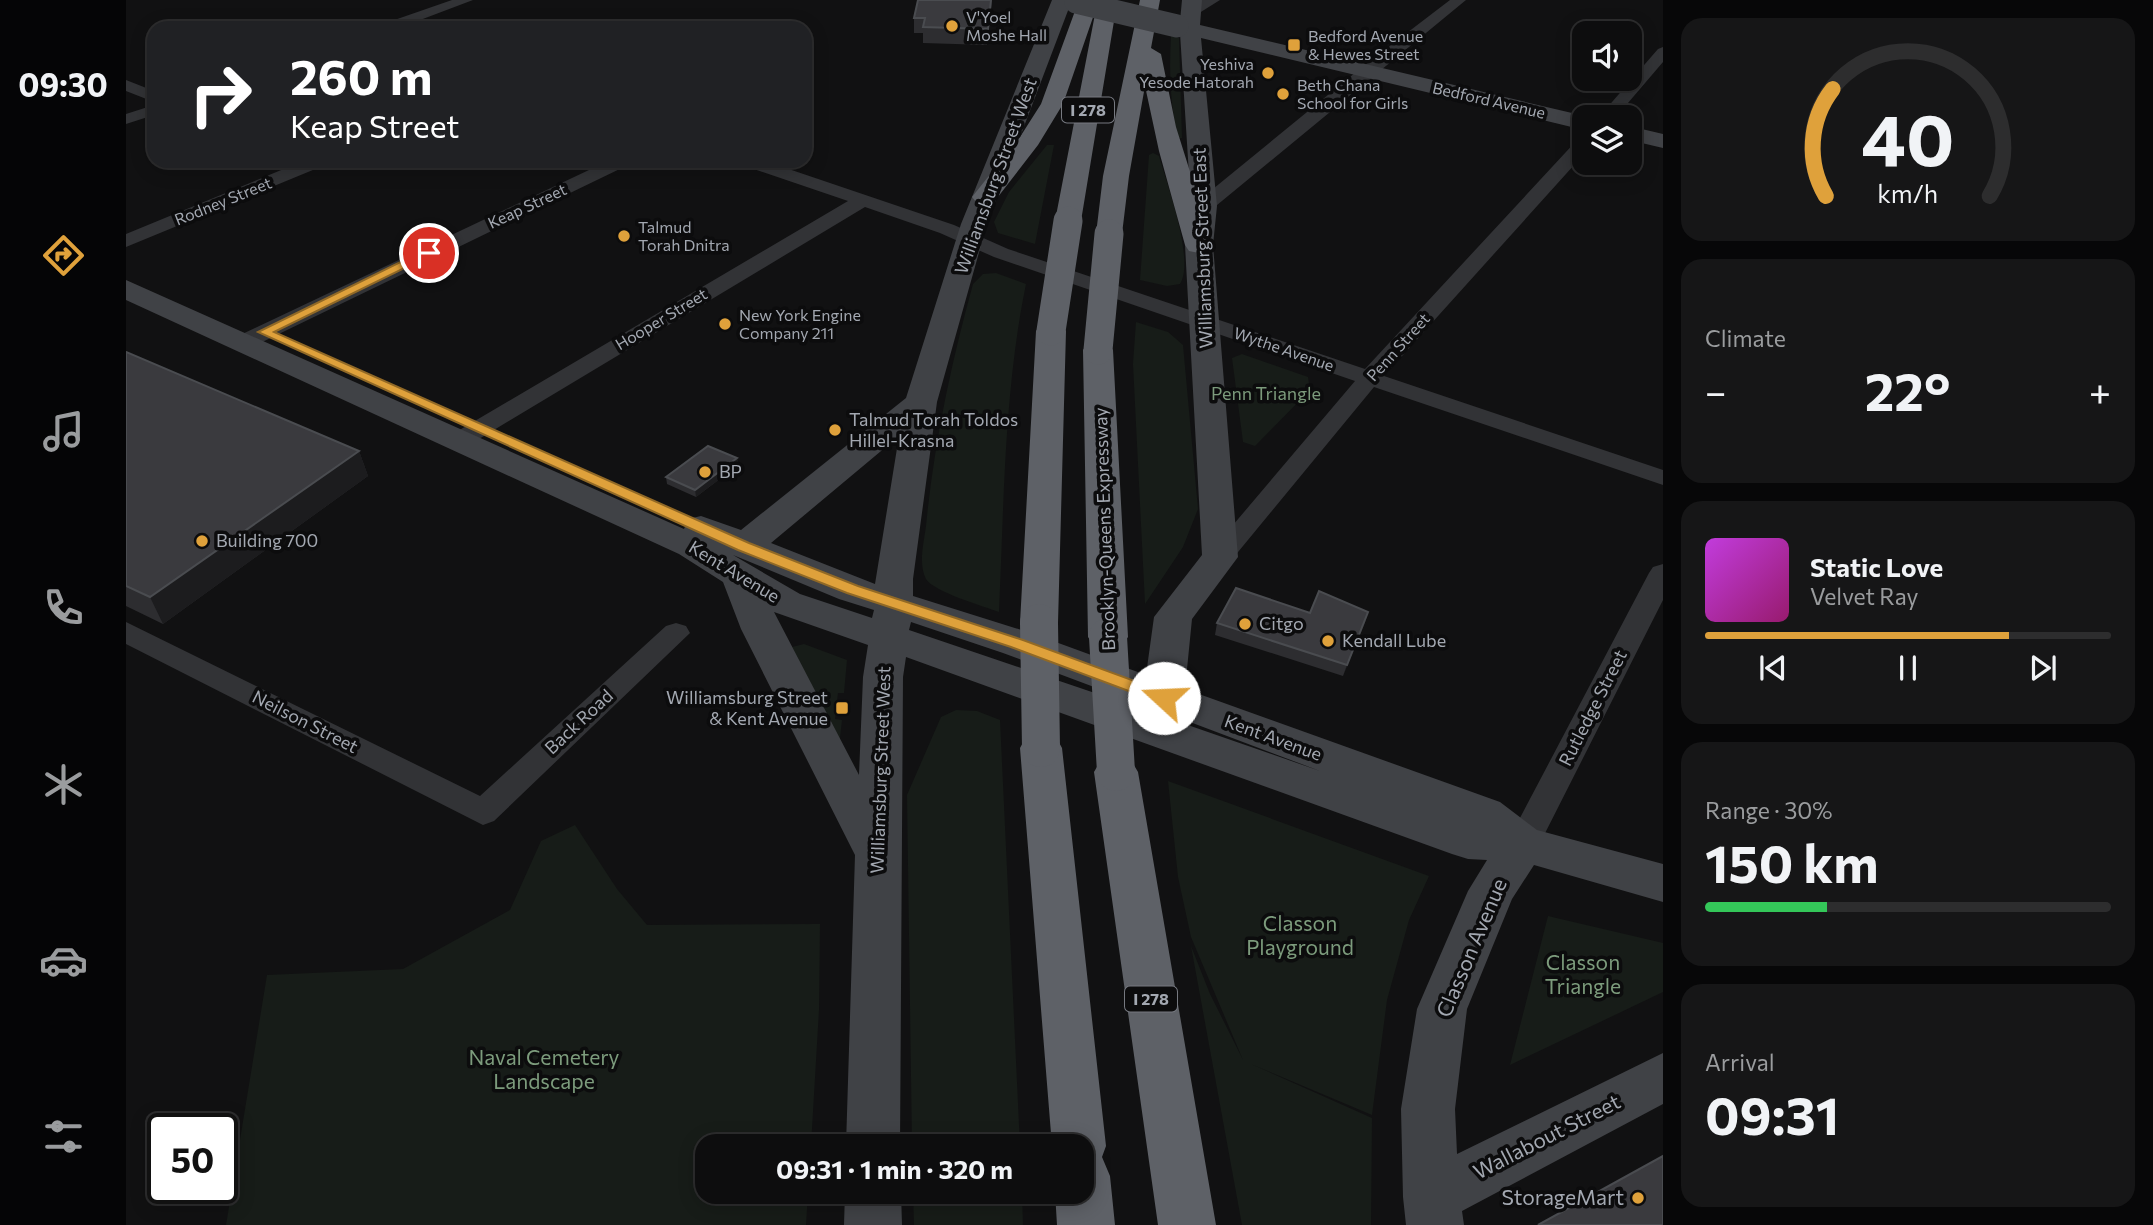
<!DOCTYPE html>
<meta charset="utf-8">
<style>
:root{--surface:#0d0d0e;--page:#161617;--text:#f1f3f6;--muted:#9a9c9e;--line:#2d2d2e;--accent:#dfa13b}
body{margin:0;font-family:Commissioner,sans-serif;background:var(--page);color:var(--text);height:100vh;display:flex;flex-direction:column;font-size:26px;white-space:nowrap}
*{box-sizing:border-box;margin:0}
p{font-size:23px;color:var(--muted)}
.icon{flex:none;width:38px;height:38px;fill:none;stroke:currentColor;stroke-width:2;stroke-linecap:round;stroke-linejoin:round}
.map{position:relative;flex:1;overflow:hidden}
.sheet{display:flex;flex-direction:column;gap:18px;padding:18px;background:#070708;width:490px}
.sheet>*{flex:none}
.banner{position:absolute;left:21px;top:21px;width:665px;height:147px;border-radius:21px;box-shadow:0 4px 18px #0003,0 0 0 2px var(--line);background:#202124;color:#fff;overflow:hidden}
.tools{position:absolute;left:1446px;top:21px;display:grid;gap:14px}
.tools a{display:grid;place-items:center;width:70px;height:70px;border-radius:14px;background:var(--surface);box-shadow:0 4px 18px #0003,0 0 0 2px var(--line);font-size:35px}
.speed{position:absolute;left:21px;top:1113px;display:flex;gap:14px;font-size:35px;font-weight:700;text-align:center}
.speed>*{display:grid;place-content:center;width:91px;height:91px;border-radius:50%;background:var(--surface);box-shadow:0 4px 18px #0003,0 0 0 2px var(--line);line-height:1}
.speed .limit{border:4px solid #111;border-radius:10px;background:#fff;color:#111}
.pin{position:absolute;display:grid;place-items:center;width:60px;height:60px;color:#fff;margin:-30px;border:4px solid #fff;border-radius:50%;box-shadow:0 2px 7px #0007}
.me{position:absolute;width:77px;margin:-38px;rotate:290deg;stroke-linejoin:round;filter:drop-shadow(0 0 5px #0008)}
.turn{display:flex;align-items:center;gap:24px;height:147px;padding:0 28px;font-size:32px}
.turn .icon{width:91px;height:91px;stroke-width:2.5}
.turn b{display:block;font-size:49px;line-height:60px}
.big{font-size:52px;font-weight:700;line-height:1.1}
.sheet .tile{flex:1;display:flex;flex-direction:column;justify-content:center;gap:10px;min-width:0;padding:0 24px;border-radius:21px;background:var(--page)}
.sheet .dial{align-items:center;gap:0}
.dial svg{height:182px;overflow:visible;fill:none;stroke:var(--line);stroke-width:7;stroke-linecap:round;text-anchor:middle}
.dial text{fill:var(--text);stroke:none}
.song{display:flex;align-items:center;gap:21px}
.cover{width:84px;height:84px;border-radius:10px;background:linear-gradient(135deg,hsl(290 70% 55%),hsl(320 70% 35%))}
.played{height:7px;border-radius:4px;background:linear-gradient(90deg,var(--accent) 75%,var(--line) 75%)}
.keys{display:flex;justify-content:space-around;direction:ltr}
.heat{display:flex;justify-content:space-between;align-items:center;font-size:38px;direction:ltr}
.charge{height:10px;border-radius:5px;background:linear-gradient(90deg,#34c759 30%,var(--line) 0)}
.trip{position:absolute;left:569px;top:1134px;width:399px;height:70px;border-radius:21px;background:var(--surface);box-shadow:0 4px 18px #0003,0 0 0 2px var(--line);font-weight:700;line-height:70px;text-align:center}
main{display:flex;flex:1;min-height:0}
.tabs{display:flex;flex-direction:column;width:126px;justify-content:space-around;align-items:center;background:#050506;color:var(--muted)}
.tabs .icon{width:49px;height:49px}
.tabs .active{color:var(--accent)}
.tabs b{font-size:32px;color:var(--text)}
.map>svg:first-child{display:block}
</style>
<main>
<nav class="tabs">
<b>09:30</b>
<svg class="icon active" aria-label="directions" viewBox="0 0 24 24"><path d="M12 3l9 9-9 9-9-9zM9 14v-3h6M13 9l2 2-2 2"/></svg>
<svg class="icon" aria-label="music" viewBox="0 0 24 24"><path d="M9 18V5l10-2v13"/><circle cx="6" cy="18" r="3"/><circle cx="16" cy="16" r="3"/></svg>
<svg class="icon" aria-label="phone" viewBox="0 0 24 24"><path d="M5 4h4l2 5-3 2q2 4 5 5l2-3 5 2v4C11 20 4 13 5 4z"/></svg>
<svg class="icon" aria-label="climate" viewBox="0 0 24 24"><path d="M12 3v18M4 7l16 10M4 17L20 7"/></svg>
<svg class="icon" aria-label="car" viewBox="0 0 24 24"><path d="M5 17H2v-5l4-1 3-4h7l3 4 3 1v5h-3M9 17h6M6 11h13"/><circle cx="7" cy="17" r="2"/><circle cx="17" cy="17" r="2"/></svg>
<svg class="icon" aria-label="filters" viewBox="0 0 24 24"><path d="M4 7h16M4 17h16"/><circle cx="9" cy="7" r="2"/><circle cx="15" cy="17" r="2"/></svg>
</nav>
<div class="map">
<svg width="1537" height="1225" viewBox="0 0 1537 1225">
<rect width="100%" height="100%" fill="#111112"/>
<!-- green -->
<path fill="#171c18" d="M1045 36 1053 38 1056 138H1052C1044 103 1043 71 1045 36Z
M921 145H928L909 244 872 233 868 222 883 192Z
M1027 153 1033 156C1041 184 1069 260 1054 284L1041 286 1014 280 1023 155Z
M870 273 900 284C878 391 878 503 873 612 857 606 808 592 800 579 792 564 798 542 800 526 808 443 825 364 847 284L857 274Z
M1010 322 1042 332 1057 345 1072 509 1057 547 1019 604 1007 364Z
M1116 354 1182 377 1184 390 1129 446 1117 442 1106 358Z
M678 644 721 660 718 693H712L709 719 716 720 713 747 666 647Z
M830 710 851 711 874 720 894 1146H786L781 795 815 717Z
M1042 781 1303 876 1283 920 1261 1000 1246 1115 1125 1064 1246 1118 1245 1225H1116L1065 946 1084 994 1117 1060 1065 937 1052 877Z
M449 825 491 889 521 925 694 924 693 1010 685 1146H581V1192H682L680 1225H100L141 975 277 969 384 910 415 841Z
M1422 916 1537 943V992L1384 1065Z
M787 1192H896L897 1225H788Z"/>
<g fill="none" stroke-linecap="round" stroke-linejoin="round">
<!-- minor -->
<path fill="#323336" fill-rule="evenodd" d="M326 0H347L273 28H252L254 25Z
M1076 0H1094L1070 15H1060L1058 12Z
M1324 0H1340L1085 210H1071L1069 206 1071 202 1235 68Z
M1537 47V62L1490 117H1473L1532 49Z
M0 80 28 91V102L0 91Z
M28 105V115L0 124V114Z
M1458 138V154L1258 376 1537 470V485L1248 387 1103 563 1094 566 1085 563 1081 557 1085 551 1229 381 868 257 814 233 739 207 343 445 334 447 325 445 322 440 325 435 722 201 616 165 613 161H639L828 225 882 249 1239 369 1452 139Z
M177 161H202L199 165 0 247V234Z
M482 161H505L502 165 126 347H110L107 342 110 337Z
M1537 564V600L1409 853 1397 857 1385 853 1380 844 1385 835 1523 573 1527 567Z
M0 622 354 796 540 626 550 623 560 626 564 633 368 821 357 825 0 644Z"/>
<!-- secondary -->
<path fill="#404246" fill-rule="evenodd" d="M926 0H946L861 224 811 402 787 579V596L905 633 1020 675 1028 617 1076 555 1059 245 1065 206 1054 33 1044 30 1041 26 1044 22 1054 21 1056 0H1076L1074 25 1463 117H1458V130L1075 38 1091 206 1087 245 1112 557 1066 619 1059 689 1374 802 1411 830 1537 864V902L1408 865 1386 899 1341 1009 1329 1109 1331 1154 1537 1053V1104L1336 1211 1338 1225H1280L1277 1197 1275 1109 1291 1009 1342 891 1361 860 1342 859 1326 854 780 657 777 677 774 1146H720L729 855 615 629 597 582 553 554 0 300V280L558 529 562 519 575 516 615 530 780 398 835 224ZM773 436 749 584 645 543ZM607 555 713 599 748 610 746 618 674 594ZM648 612 742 645 737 677 733 775ZM785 622 877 653 1016 705V709L783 630ZM1056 719 1194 771 1056 723Z
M1503 126 1537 134V148L1503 140Z
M719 1192H775L776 1225H718Z"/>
<!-- motorway -->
<path fill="#5e6167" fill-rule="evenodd" d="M953 0H973L937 104 912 145 868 202 859 205 850 202 846 197 894 137 915 104Z
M1014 0H1034L1025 48 1035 54 1050 127 1087 245 1083 251 1073 253 1063 251 1059 245 1033 151 1019 86 1003 176 996 234 992 240 983 242 974 240 970 234 977 176Z
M980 3 987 5 990 9 955 221 951 227 942 229 933 227 929 221 970 9 973 5Z
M925 322 936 325 940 331 932 623 927 632 913 636 899 632 894 623 910 331 914 325Z
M972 341 983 344 987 350 1002 637 996 646 982 650 968 646 962 637 957 350 961 344Z
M915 732 930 737 936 748 980 1146 976 1157 984 1176 989 1225H931L929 1192H956V1146H926L894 748 900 737Z
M990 756 1005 760 1012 772 1090 1225H1032L968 772 975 760Z"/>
<!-- secondary-bridge -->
<path stroke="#404246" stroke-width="23" d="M950 2 1051 26"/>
<!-- motorway-bridge-far1 -->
<path stroke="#5e6167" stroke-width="29" d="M925 331 942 221
M972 350 983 234"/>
<!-- motorway-bridge -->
<path stroke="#5e6167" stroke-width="38" d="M913 623 915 748
M982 637 990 772"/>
</g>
<!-- wall -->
<path fill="#2d2d30" d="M866 0 861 45 797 43V33H788V18Z
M0 352 233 451 242 476 37 624 0 606Z
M611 458 612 465 570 497 541 484 540 477Z
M1242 612 1217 676 1089 635 1091 623 1184 613Z"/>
<!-- shaded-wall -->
<path fill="#1c1c1e" d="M865 0H866L861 45 862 29Z
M233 451 242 476 37 624 24 597Z
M611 458 612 465 570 497 569 490Z
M1242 612 1239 623 1217 676 1221 665Z"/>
<!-- building -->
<path fill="#3a3a3e" stroke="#4a4c50" stroke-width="2" d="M792 0H865L862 29 797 27 799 18H788Z
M0 352 233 451 24 597 0 586Z
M582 446 611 458 569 490 540 477Z
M1110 588 1184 613 1193 591 1242 612 1221 665 1091 623Z
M1537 1156V1225H1412Z"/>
<!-- route -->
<path fill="#dfa13b" stroke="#916926" stroke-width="2" d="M299 250 309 253 148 332 623 543 732 586 897 640 1044 694 1047 698 1044 702H1032L885 647 721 593 612 550 132 332Z"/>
<!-- markers -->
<g fill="#dfa13b" stroke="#0c0c0d" stroke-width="2.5">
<circle cx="826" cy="26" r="7"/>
<rect x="1161" y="38" width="14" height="14" rx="3.5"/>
<circle cx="1142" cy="73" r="7"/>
<circle cx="1157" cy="94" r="7"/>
<circle cx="498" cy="236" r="7"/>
<circle cx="599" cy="324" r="7"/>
<circle cx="709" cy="430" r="7"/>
<circle cx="579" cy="472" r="7"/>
<circle cx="76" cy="541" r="7"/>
<circle cx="1119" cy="624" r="7"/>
<circle cx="1202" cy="641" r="7"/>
<rect x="709" y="701" width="14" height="14" rx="3.5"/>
<circle cx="1512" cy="1198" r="7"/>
</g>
<g text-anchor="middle" stroke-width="7" stroke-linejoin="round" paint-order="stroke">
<!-- far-poi labels -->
<g font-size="16" fill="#a3a8b1" stroke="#0c0c0d" text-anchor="start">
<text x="840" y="23">V'Yoel<tspan x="840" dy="18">Moshe Hall</tspan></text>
<text x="1182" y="42">Bedford Avenue<tspan x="1182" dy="18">&amp; Hewes Street</tspan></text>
<text x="1128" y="70" text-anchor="end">Yeshiva<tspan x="1128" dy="18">Yesode Hatorah</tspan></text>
<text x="1171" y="91">Beth Chana<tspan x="1171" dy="18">School for Girls</tspan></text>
<text x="512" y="233">Talmud<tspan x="512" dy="18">Torah Dnitra</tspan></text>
<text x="613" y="321">New York Engine<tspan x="613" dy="18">Company 211</tspan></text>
</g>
<!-- far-street labels -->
<g font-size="16" fill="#a3a8b1" stroke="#0c0c0d">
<text transform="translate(1363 100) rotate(13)" y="6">Bedford Avenue</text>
<text transform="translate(97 201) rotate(-22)" y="6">Rodney Street</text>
<text transform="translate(401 206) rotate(-25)" y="6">Keap Street</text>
<text transform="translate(535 319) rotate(-31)" y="6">Hooper Street</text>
<text transform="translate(1272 347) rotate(-48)" y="6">Penn Street</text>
<text transform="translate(1158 349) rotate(19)" y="6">Wythe Avenue</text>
</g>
<!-- shield labels -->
<g fill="#0c0c0d" stroke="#767980" stroke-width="2">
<rect x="936" y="97.5" width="52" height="25" rx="5"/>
<rect x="999" y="986.5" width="52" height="25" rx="5"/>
</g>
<g font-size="16" font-weight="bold" fill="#a3a8b1">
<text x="962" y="116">I 278</text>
<text x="1025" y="1005">I 278</text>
</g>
<!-- street labels -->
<g font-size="18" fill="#a3a8b1" stroke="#0c0c0d">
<text transform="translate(870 176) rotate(-70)" y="6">Williamsburg Street West</text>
<text transform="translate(1077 248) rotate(-92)" y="6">Williamsburg Street East</text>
<text transform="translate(979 529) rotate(-92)" y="6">Brooklyn-Queens Expressway</text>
<text transform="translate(608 572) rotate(31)" y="6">Kent Avenue</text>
<text transform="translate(1467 708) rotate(-63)" y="6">Rutledge Street</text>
<text transform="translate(179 722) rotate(27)" y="6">Neilson Street</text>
<text transform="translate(453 722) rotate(-43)" y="6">Back Road</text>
<text transform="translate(1147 738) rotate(20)" y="6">Kent Avenue</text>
<text transform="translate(755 770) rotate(-88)" y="6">Williamsburg Street West</text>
</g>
<!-- park labels -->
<g font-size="18" fill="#7c9b7c" stroke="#0c0c0d">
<text x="1140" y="400">Penn Triangle</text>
</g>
<!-- poi labels -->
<g font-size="18" fill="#a3a8b1" stroke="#0c0c0d" text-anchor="start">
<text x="723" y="426">Talmud Torah Toldos<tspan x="723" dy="21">Hillel-Krasna</tspan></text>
<text x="593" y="478">BP</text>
<text x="90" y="547">Building 700</text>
<text x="1133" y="630">Citgo</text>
<text x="1216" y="647">Kendall Lube</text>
<text x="702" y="704" text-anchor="end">Williamsburg Street<tspan x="702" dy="21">&amp; Kent Avenue</tspan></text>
</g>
<!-- near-park labels -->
<g font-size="21" fill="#7c9b7c" stroke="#0c0c0d">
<text x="1174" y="931">Classon<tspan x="1174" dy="24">Playground</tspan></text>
<text x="1457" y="970">Classon<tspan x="1457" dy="24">Triangle</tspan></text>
<text x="418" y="1065">Naval Cemetery<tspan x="418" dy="24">Landscape</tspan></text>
</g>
<!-- near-street labels -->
<g font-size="21" fill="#a3a8b1" stroke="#0c0c0d">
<text transform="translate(1346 948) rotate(-67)" y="7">Classon Avenue</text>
<text transform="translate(1421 1137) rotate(-27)" y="7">Wallabout Street</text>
</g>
<!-- near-poi labels -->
<g font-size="21" fill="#a3a8b1" stroke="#0c0c0d" text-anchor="end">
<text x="1498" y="1205">StorageMart</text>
</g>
</g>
</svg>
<div class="tools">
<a><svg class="icon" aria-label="sound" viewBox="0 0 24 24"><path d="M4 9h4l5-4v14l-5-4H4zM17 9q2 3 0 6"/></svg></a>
<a><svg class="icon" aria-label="layers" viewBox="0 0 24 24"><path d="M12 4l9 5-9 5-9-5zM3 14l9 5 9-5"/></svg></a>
</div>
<div class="speed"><div class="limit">50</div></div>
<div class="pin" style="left:303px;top:253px;background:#d93025"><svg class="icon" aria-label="arrive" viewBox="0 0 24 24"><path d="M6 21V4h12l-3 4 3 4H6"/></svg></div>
<svg class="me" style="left:1038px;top:698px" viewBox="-20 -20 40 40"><circle r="19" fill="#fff"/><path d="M0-13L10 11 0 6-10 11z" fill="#dfa13b"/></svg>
<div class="trip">09:31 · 1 min · 320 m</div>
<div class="banner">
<div class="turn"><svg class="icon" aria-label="right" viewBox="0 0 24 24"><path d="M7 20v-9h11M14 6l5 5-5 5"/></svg><div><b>260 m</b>Keap Street</div></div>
</div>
</div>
<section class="sheet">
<div class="tile dial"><svg viewBox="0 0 100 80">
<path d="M14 69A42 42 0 1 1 86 69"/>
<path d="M14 69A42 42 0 0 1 17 22" stroke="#dfa13b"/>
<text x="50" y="56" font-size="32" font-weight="700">40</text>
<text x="50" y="72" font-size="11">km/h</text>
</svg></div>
<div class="tile"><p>Climate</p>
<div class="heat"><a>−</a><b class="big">22°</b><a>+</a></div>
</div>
<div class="tile">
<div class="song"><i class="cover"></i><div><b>Static Love</b><p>Velvet Ray</p></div></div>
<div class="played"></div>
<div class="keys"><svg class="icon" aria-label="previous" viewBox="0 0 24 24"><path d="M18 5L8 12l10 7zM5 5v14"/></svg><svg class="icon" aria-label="pause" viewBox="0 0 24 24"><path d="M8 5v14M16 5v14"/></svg><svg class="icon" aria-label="next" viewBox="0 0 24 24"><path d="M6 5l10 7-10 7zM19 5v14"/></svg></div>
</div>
<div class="tile"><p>Range · 30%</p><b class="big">150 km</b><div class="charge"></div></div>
<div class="tile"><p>Arrival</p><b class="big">09:31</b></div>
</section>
</main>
